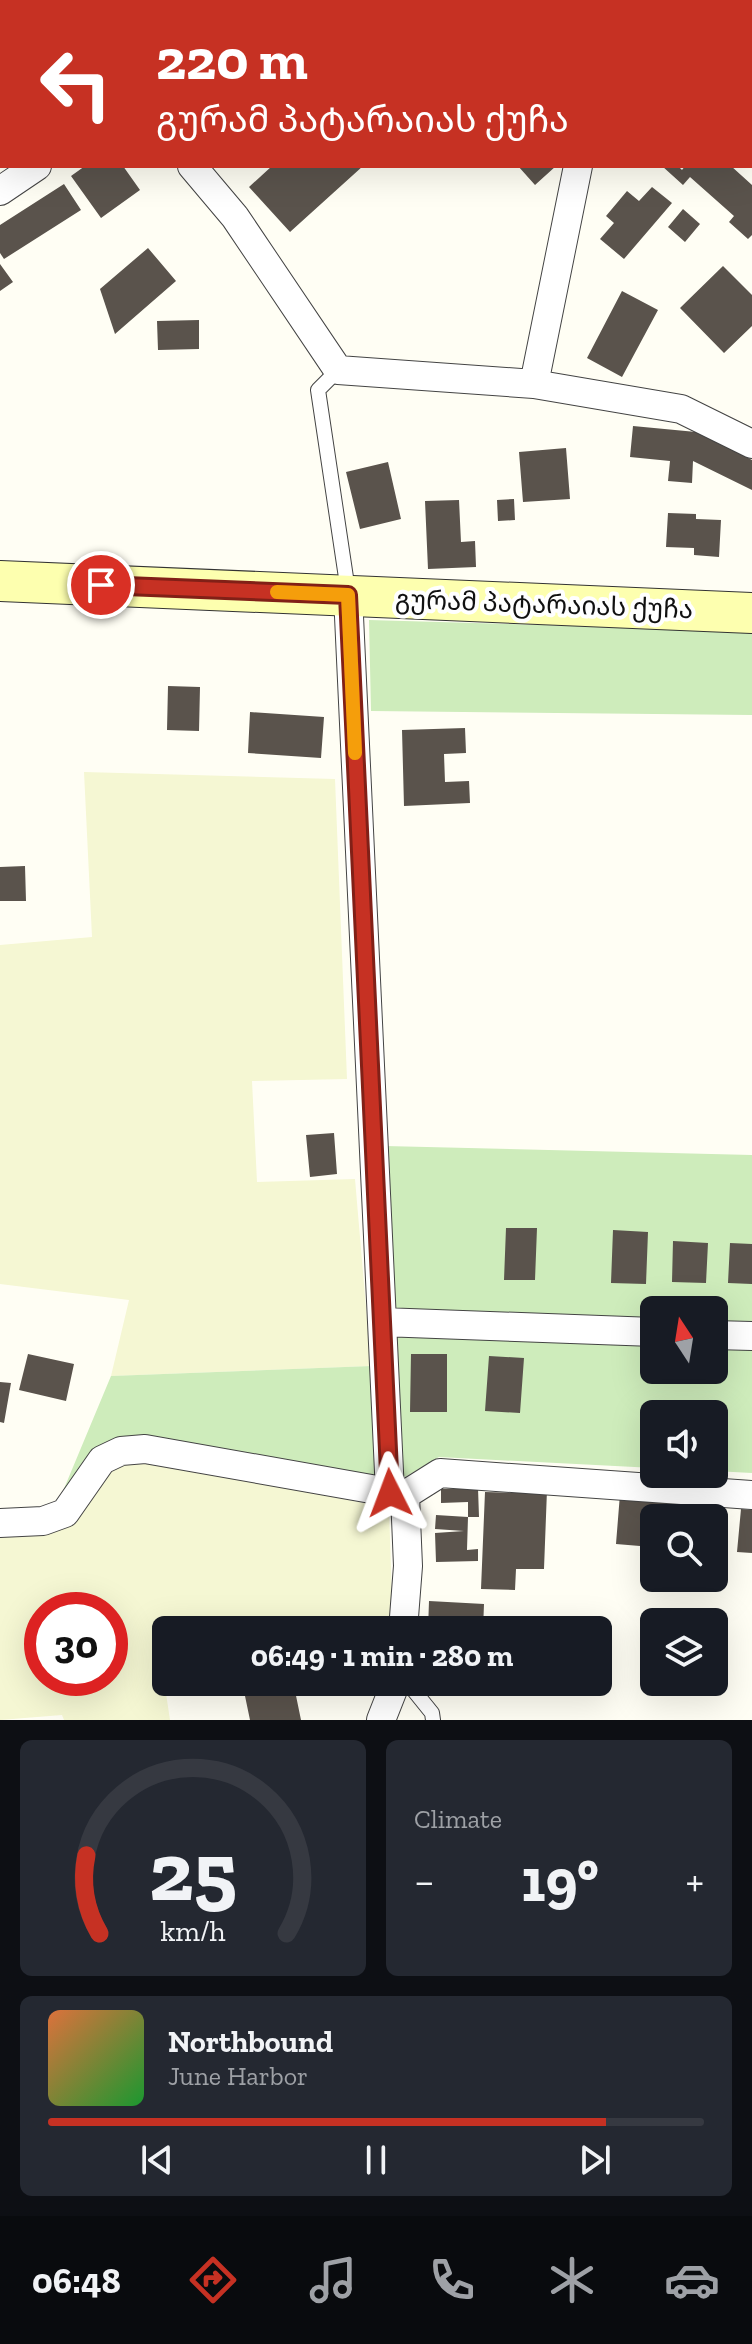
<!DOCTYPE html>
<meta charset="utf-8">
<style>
:root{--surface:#171b24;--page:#242831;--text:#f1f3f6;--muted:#9ea1a6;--line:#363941;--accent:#c63123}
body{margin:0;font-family:"Zilla Slab","Noto Sans Georgian",serif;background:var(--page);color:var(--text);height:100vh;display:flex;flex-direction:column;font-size:30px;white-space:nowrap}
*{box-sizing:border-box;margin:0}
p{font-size:26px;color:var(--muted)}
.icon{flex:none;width:44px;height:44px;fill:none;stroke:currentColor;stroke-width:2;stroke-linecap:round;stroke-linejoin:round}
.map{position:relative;height:1720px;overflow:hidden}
.drawer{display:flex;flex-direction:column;gap:20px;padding:20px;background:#0d0f14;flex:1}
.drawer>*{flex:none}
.hud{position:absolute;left:0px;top:0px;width:752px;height:168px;box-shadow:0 8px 32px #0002;background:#c63123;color:#fff;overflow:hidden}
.needle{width:52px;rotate:348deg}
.buttons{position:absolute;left:640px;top:1296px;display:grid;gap:16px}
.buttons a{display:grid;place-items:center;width:88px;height:88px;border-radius:12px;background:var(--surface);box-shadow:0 8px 32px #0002;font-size:40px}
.speed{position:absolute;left:24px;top:1592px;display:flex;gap:16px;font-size:40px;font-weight:700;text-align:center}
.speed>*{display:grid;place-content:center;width:104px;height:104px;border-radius:50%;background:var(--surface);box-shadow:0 8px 32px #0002;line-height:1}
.speed .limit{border:12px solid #d22;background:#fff;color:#111}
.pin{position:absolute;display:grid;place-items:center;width:68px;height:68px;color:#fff;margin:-34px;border:4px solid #fff;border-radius:50%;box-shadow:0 2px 8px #0007}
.me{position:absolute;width:88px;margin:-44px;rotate:357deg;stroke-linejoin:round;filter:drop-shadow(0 0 6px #0008)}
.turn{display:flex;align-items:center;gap:28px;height:168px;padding:0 24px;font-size:36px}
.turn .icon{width:104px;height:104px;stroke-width:2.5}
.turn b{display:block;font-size:56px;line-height:68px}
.big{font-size:60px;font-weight:700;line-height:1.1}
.drawer .widget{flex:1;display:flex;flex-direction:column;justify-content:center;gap:12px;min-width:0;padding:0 28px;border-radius:12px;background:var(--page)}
.drawer .dial{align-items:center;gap:0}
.dial svg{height:208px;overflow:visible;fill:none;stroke:var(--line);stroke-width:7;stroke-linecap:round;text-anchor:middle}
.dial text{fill:var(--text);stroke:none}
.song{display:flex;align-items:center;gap:24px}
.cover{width:96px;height:96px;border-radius:12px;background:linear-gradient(135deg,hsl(20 70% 55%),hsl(130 70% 35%))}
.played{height:8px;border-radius:4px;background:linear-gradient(90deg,var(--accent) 85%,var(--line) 85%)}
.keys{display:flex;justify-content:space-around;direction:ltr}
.heat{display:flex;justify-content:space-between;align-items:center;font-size:44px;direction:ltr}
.drawer .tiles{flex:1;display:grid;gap:20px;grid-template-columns:1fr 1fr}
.widget:last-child{grid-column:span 2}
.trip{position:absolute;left:152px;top:1616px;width:460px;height:80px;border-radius:12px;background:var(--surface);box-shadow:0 8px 32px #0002;font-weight:700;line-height:80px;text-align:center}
.tabs{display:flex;height:128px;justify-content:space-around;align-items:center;background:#090b0e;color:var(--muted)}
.tabs .icon{width:56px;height:56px}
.tabs .on{color:var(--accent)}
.tabs b{font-size:36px;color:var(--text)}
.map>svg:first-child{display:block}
</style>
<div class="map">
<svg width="752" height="1720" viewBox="0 0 752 1720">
<rect width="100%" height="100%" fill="#fffef4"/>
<!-- farmland -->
<path fill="#f5f7d3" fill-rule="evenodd" d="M84 772 335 779 347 1079 252 1081 257 1182 355 1179 371 1366 111 1376 129 1300 0 1284V945L92 937Z
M139 1458 389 1508 393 1630H166L164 1680 170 1720H64L62 1715 0 1720V1525L67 1526 114 1466ZM42 1610H110V1678H42Z"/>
<!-- green -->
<path fill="#ceecbb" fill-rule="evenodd" d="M369 620 752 631V715L371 711Z
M385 1146 752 1155V1473L714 1471V1414H654V1468L439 1457 405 1477 397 1470ZM654 1310H714V1370H654Z
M371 1366 375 1481 146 1440 58 1503 111 1376Z"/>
<!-- building -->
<path fill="#5a534c" d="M85 166H123L140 190 101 218 71 176Z
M272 166H363L290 232 249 187Z
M518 166H556L535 185Z
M662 166H678L682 170 685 166H731L752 185V235L748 239 729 222 734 216 690 177 683 185Z
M64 184 81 210 4 259 0 253V225Z
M652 187 672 203 624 259 600 239 614 223 606 216 627 191 639 201Z
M683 209 700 224 685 242 668 227Z
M148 248 176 281 115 334 100 289Z
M0 264 13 282 0 291Z
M723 266 752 295V326L724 353 680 308Z
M622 291 658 310 622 377 587 358Z
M199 320V349L158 350 157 321Z
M633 426 696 432 752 460V490L693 461 692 483 668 481 670 461 630 457Z
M566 448 570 499 523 502 519 452Z
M388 462 401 519 360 529 346 472Z
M514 499 515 520 498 521 497 500Z
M459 500 461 542 475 541 476 567 428 569 425 501Z
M668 513 696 514V519L721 520 719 557 694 555V548L666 547Z
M168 686 200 687 199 731 167 730Z
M250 712 324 717 321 758 248 753Z
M465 728 466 753 444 754 445 782 469 781 470 803 404 806 402 730Z
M25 866 26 901H0V867Z
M334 1133 337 1174 310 1177 306 1135Z
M506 1228H537L535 1280H504Z
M613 1230 648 1232 646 1284 611 1283Z
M673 1241 708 1243 706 1283 672 1282Z
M730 1243 752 1244V1284L728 1283Z
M28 1354 74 1364 66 1401 19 1390Z
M411 1354H447V1412H410Z
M489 1356 524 1358 520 1413 485 1411Z
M0 1382 11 1383 4 1423 0 1422Z
M478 1488 479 1517H468V1502L441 1503V1489Z
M518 1489 547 1490 544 1569H516L515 1590 481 1589 485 1492 518 1493Z
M620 1494 678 1499 677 1518H654L652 1547 616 1544Z
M741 1509 752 1510V1553L737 1552Z
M436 1515 468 1517 467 1550 478 1549V1561L436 1562 435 1533 464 1531 435 1529Z
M429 1601 484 1604 483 1630H428Z
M294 1686 301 1720H250L245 1696Z"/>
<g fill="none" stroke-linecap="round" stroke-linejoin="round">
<!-- lane casing -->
<g stroke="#444" stroke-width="16">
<path id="lane" d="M338 370 318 390 348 591
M407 1682 432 1713 433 1720"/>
</g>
<!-- street casing -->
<g stroke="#444" stroke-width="30">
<path id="street" d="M454 0 456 2
M361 2 363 0
M192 166 235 217 338 370 534 384 681 409 752 444
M0 191 37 166
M534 384 578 166
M348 595 390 1493
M382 1322 654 1332
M714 1335 752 1336
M0 1523 43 1521 65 1513 102 1460 121 1451 145 1449 405 1495 440 1473 752 1495
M403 1630 408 1566 405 1495
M381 1720 396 1682"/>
</g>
<!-- secondary casing -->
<g stroke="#333" stroke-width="42">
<path id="secondary" d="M0 581 752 613"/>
</g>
<!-- lane -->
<use href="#lane" stroke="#fff" stroke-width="14"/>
<!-- street -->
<use href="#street" stroke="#fff" stroke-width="28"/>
<!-- secondary -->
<use href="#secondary" stroke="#fdffaf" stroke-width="40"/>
</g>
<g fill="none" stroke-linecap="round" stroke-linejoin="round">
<!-- route casing -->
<g stroke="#812017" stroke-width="20">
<path id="route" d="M101 585 348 595 390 1493"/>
</g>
<!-- route -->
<use href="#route" stroke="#c63123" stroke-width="14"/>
<!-- slow -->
<path stroke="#f59e0b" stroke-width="14" d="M277 592 348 595 355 753"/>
</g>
<g text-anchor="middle" stroke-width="8" stroke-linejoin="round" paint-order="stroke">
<!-- street labels -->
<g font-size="26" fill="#111" stroke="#fff">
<text transform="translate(544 604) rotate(2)" y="9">გურამ პატარაიას ქუჩა</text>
</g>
</g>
</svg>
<div class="buttons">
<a><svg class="needle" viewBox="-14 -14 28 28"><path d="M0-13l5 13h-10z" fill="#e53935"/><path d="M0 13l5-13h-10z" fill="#9ea1a6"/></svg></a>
<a><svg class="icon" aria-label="sound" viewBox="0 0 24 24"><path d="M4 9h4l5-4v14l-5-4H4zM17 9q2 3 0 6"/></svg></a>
<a><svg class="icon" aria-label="search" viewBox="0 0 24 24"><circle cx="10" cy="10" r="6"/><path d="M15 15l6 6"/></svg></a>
<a><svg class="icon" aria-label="layers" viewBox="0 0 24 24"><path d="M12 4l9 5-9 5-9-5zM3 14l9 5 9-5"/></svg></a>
</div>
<div class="speed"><div class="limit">30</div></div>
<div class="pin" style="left:101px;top:585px;background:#d93025"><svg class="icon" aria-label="arrive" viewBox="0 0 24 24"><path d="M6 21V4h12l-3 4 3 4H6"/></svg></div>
<svg class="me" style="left:390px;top:1493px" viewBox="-20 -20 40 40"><path d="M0-17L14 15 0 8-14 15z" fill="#c63123" stroke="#fff" stroke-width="4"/></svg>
<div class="trip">06:49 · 1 min · 280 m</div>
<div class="hud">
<div class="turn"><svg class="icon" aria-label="left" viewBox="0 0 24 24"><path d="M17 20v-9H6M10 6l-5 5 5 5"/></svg><div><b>220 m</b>გურამ პატარაიას ქუჩა</div></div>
</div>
</div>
<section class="drawer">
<div class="tiles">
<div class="widget dial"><svg viewBox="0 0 100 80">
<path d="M14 69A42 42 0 1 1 86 69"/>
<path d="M14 69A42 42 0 0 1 9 39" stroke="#c63123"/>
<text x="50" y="56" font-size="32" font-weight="700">25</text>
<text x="50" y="72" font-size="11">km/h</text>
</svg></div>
<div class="widget"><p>Climate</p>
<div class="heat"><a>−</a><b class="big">19°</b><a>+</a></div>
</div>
<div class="widget">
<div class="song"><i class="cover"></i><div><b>Northbound</b><p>June Harbor</p></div></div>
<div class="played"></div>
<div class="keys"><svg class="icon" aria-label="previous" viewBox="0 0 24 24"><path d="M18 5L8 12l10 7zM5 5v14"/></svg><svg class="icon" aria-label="pause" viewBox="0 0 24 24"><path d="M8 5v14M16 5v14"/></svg><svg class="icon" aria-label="next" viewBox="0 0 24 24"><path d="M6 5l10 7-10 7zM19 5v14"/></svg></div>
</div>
</div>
</section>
<nav class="tabs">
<b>06:48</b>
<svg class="icon on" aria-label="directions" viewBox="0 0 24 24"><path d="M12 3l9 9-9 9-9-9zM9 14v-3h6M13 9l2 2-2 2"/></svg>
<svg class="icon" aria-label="music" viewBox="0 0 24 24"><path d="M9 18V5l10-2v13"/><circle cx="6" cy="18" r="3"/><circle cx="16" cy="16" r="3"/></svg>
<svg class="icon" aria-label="phone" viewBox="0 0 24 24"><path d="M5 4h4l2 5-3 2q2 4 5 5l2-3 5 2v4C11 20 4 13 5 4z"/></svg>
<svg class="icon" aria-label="climate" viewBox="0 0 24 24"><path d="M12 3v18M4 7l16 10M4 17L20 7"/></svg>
<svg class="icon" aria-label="car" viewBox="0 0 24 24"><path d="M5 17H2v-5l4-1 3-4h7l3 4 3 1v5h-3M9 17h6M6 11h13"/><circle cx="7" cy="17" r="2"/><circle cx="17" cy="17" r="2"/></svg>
</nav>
